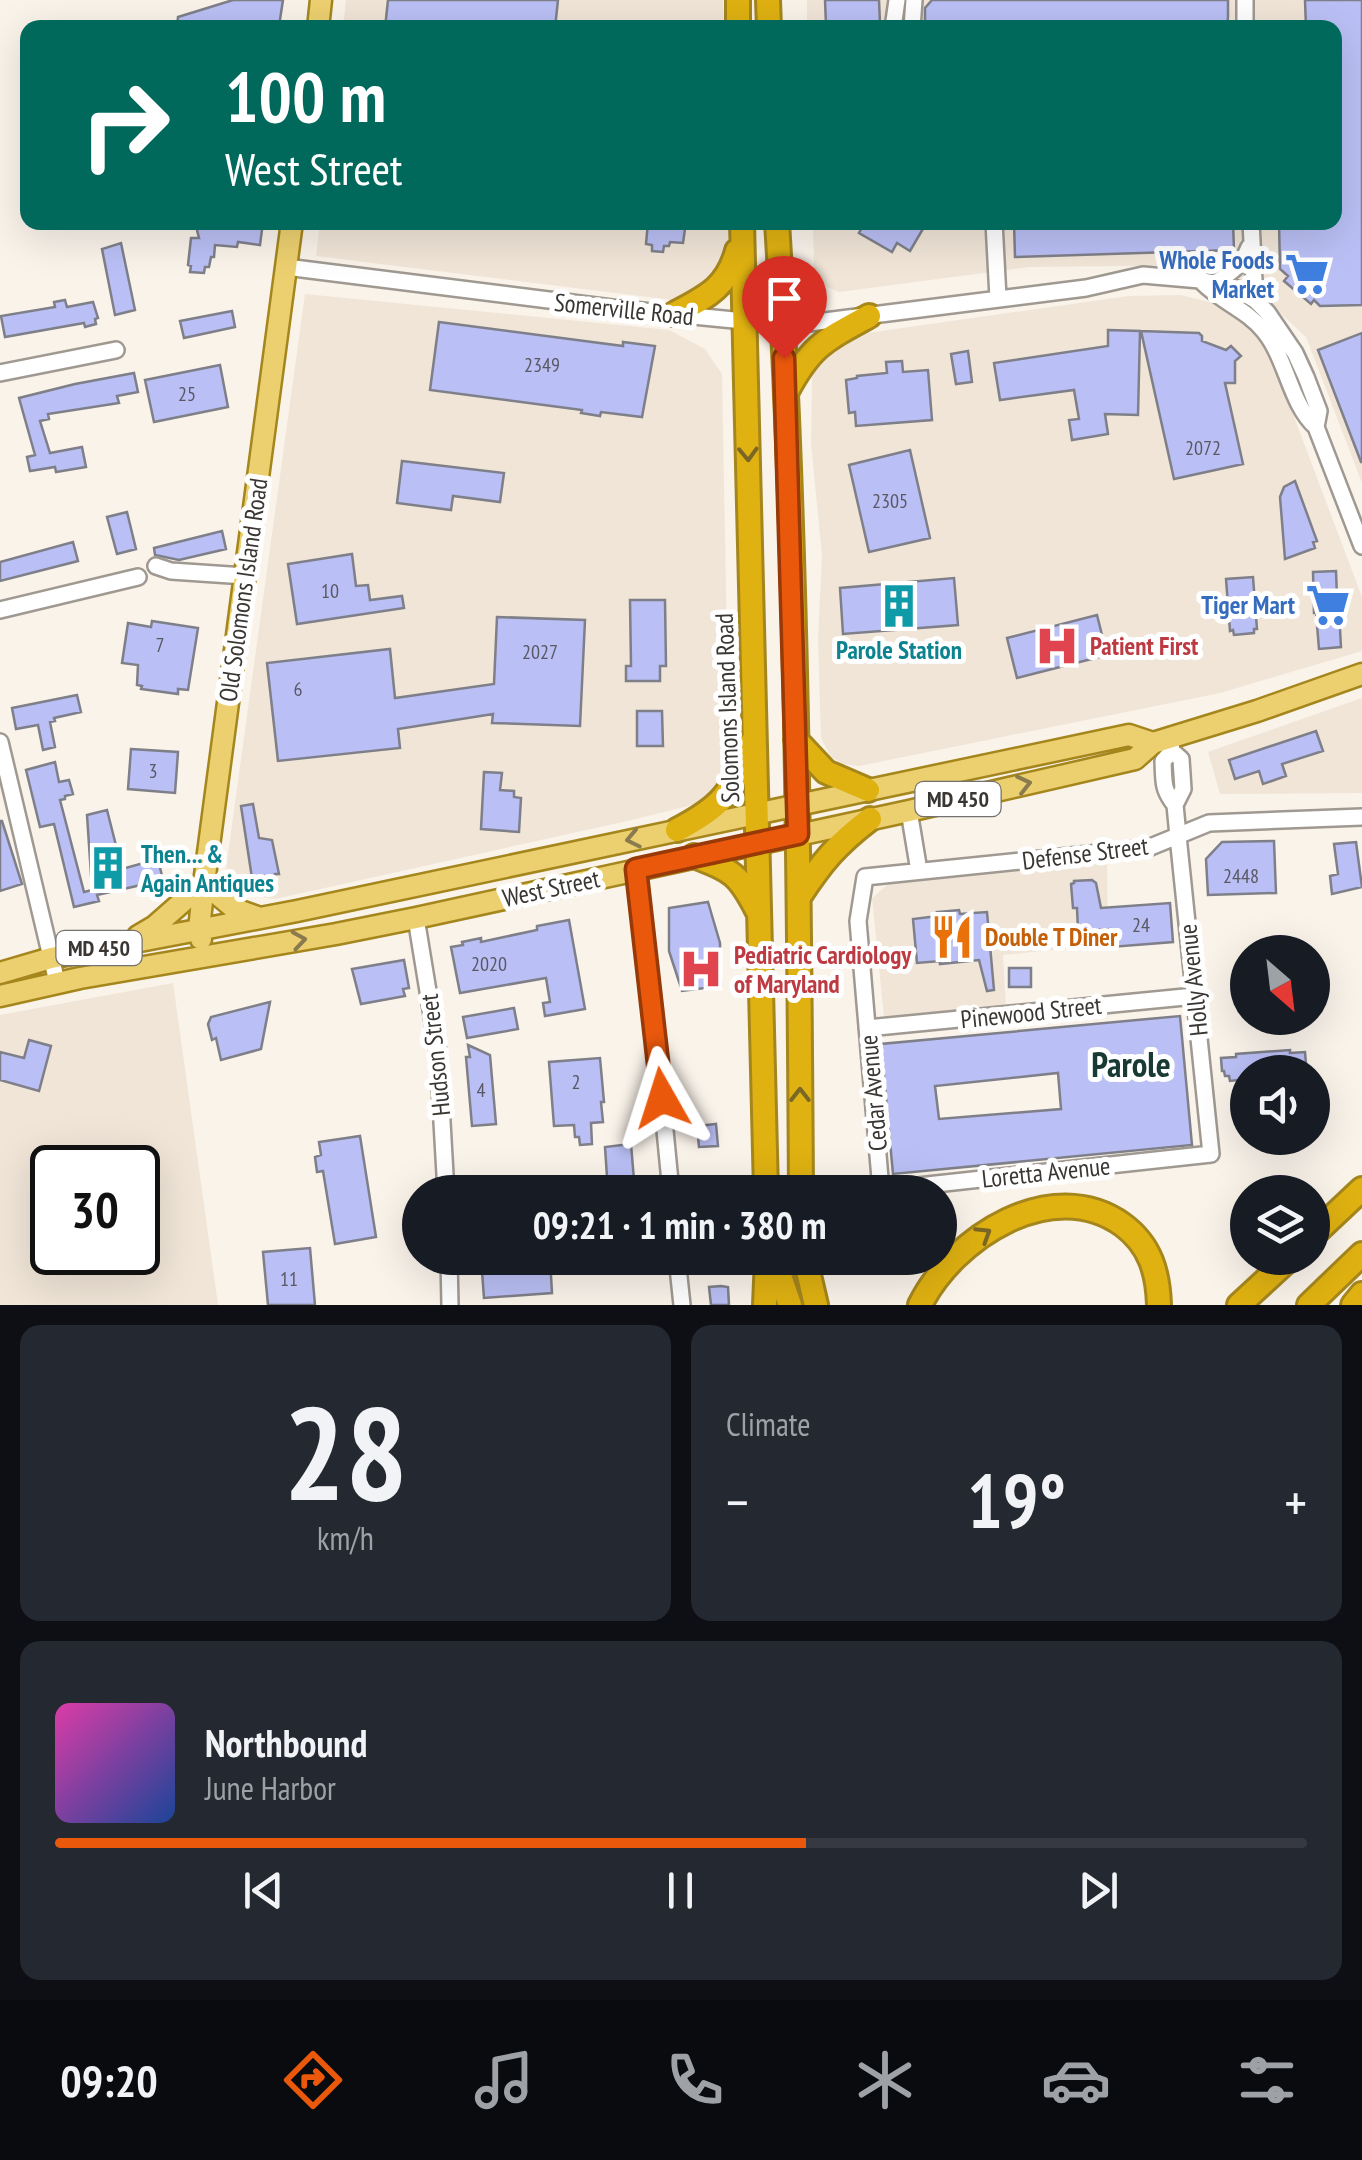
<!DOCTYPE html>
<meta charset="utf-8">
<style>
:root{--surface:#171b24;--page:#242831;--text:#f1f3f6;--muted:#9ea1a6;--line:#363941;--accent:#ea580c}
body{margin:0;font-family:"PT Sans Narrow",sans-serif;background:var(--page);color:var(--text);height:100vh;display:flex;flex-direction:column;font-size:38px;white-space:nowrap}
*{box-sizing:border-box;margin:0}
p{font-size:32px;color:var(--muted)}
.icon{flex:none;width:55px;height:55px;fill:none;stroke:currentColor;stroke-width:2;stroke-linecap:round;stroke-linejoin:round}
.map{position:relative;height:1305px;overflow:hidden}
.panel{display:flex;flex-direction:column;gap:20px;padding:20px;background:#0d0f14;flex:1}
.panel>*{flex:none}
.top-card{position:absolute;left:20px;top:20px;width:1322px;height:210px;border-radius:20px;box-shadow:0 10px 40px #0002;background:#00695c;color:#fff;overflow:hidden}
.needle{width:65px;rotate:152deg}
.fabs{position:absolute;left:1230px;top:935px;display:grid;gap:20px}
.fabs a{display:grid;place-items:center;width:100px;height:100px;border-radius:50%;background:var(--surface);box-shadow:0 10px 40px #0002;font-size:50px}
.speed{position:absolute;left:30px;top:1145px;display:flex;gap:20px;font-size:50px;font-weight:700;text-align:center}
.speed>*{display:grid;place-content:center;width:130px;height:130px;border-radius:50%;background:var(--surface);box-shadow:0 10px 40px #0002;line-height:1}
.speed .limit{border:5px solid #111;border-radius:15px;background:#fff;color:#111}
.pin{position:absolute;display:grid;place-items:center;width:85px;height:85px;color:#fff;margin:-102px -42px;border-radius:50% 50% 50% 0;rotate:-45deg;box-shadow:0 0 10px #0007}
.pin .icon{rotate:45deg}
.me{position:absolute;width:110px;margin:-55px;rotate:354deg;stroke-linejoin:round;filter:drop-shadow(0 0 8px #0008)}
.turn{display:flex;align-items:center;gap:35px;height:210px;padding:0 40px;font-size:45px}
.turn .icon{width:130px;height:130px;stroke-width:2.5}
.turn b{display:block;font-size:70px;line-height:85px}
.big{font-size:75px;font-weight:700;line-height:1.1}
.panel .widget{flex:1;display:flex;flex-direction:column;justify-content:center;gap:15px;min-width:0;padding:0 35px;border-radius:20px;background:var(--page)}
.panel .dial{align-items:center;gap:0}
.dial b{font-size:130px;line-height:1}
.song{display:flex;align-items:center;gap:30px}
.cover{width:120px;height:120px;border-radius:15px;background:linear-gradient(135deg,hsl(320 70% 55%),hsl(220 70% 35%))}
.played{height:10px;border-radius:5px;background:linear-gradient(90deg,var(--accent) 60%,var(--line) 60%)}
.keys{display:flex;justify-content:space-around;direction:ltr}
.heat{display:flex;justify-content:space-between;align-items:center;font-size:55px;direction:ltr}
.panel .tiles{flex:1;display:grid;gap:20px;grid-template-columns:1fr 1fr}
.widget:last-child{grid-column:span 2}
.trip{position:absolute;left:402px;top:1175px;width:555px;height:100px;border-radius:50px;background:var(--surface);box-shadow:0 10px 40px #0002;font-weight:700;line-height:100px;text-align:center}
.dock{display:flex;height:160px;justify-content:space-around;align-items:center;background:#090b0e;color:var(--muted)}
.dock .icon{width:70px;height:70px}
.dock .current{color:var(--accent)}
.dock b{font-size:45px;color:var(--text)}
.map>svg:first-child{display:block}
</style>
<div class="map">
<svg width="1362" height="1305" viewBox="0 0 1362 1305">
<rect width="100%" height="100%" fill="#faf3ea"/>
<!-- built -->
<path fill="#f0e5d7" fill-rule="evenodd" d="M346 0H723L724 27 343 28Z
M807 0H1362V483L1306 337 1247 282 1203 265 1029 267 839 292 827 287 814 270 813 223 1335 222V28L807 27Z
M320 223H730L725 258 703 289 680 301 316 256Z
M305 294 669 330 705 349 722 374 729 761 718 786 700 803 636 819 275 899 234 893 226 876 227 861Z
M1181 295 1209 302 1240 319 1268 348 1362 597V651L1220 693 859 766 843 764 831 757 821 738 818 638 822 556 811 443 812 375 818 361 827 351 851 337 867 333 1128 296Z
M1362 698V793L1220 794 1208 752Z
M1107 860 1108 944 1003 955 1006 1011 884 1017 872 898 892 881Z
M173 983 218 1305H0V1015ZM52 1168H138V1252H52Z"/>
<!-- building -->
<path fill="#babff5" stroke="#7e7f88" stroke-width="2.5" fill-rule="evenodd" d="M233 0H283L279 26 177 28 178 17Z
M388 0H558L555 28H385Z
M825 0H879L880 24 826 25Z
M932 0H1228V17L1227 26 925 28V8Z
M1305 0H1362V305L1320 306 1314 300 1311 304 1284 281 1288 276 1280 269 1279 222H1335V28H1306Z
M195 222H263L260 245 238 242 237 247 215 245 214 257H211L209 267H205L204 273 190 272 191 266 188 265 191 238H199Z
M648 222H686L683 243 670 242 669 246H664L663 252 652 251V245L646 244Z
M865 222H927L910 251 897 243 892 252 859 233Z
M1014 222H1233L1234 250 1015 257Z
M121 243 135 310 115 315 102 249Z
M65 300 67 307 93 302 98 318 95 319 96 324 85 327 84 323 5 337 1 316 55 307 54 302Z
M232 311 235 327 184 338 180 321Z
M439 322 623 346V342L655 346 642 417 601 412 600 416 581 413 582 410 430 390Z
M1108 330 1140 331 1138 415 1105 414 1108 434 1072 440 1069 420 1079 419 1074 390 1000 400 994 363 1108 346Z
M1141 331 1199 333 1202 336V341L1226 350 1231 346 1241 356 1235 361V383H1225L1243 464 1174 479Z
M1362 333V462H1361L1318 350Z
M968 351 972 382 956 384 951 354Z
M902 361 903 372 928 370 932 420 856 426 855 412 849 413 846 380 857 378V376L887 373 886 362Z
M220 365 228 407 154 422 145 380Z
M134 373 138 392 117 396 119 403 48 414 49 419 40 421 50 453 82 447 86 467 56 472 55 467 30 471 27 457 35 455 19 398 75 384Z
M910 450 930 538 869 552 849 465Z
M402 461 504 473 500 502 453 496 451 510 397 503Z
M1295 481 1317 541 1313 542 1315 548 1285 559 1280 497 1284 487Z
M127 512 136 549 117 554 107 517Z
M222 531 226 549 179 560 155 555 154 548Z
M73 542 78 561 0 581V562Z
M352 554 356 586 368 585 370 600 402 596 404 608 297 624 288 564Z
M1336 571 1337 597H1342L1343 611 1339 612 1341 647 1319 649 1316 613H1314L1313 572Z
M1253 577 1257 629H1254V633L1234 635 1233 630 1230 631 1226 579Z
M954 578 958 625 843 634 840 588Z
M630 600H665L666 666H660V681H626V666H631Z
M1097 615 1107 655 1017 678 1007 638Z
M497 617 585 620 580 726 492 723 493 714 398 729 400 748 278 761 267 663 390 649 395 698 494 684Z
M152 621 198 628 188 690 178 689V694L141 689 142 686 137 685 138 665 122 663 128 623 151 627Z
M77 695 81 712 54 718 55 721 50 722 55 747 43 750 38 725 16 729 12 708Z
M637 711H662L663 746H637Z
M1316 731 1323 751 1282 764 1286 776 1263 784 1259 771 1235 779 1229 760Z
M131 749 178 752 175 793 128 789Z
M55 762 59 782 69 780 73 794 65 796V799L60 800 84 892 92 890 87 815 107 810 122 869 158 859 163 880 97 895 99 901 74 907 54 824 40 827 26 770Z
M484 772 502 773 500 790 514 791V797L521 798 519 832 481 829Z
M253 804 259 838 272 840 279 874H275L276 880 265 882 264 876 252 878 241 806Z
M0 821H2L22 884 0 891Z
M1274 841 1276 893 1208 895 1206 859 1222 842Z
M1356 842 1362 887 1332 894 1330 876 1338 874 1334 844Z
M1092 880 1096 883 1101 908 1170 903 1173 942 1111 947 1110 929 1078 931 1077 908H1073L1071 884 1074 883V881Z
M708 902 720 943 721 986 682 991 669 951V908Z
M959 910 960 914 987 912 994 990 987 991 979 960 940 964V961L917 963 913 919 938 916 937 912Z
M569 920 585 1009 545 1016 543 1003 550 1002 546 978 460 993 451 947 463 945 462 942 481 938V942L504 937 537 930V926Z
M404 960 409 988 403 989 405 996 361 1004 352 969Z
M1009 968H1031V987H1009Z
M270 1002 261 1049 221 1060 216 1038 212 1040 208 1024 211 1017Z
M514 1008 518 1029 467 1038 463 1017Z
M1180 1016 1192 1145 893 1174 881 1044ZM1058 1073 1061 1109 939 1119 935 1086Z
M29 1040 51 1046 39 1091 0 1080V1052L24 1058Z
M468 1045 490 1055 496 1124 472 1126 466 1057H470Z
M1290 1050V1053L1305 1052 1306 1064 1300 1065 1301 1072H1248V1079L1230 1081 1229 1076H1225L1224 1071H1222L1221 1058 1236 1057V1054Z
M600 1058 604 1102H601L603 1122 591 1123 592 1144 580 1145 579 1137H575L574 1125 554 1126 549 1062Z
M716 1124 718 1146 699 1147 697 1126Z
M360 1136 376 1237 335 1244 323 1171 317 1172 315 1157 321 1155 319 1142Z
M631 1144 635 1192H608L605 1147Z
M310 1248 315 1305H268L263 1252Z
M481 1258H550L552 1293 484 1298Z
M721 1286 728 1287 729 1305H711L709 1287Z"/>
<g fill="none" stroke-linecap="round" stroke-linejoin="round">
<!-- minor casing -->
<g stroke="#9f9991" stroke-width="20">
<path id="minor" d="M1245 0V28
M893 28 897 0
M912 28 914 0
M994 222 998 298
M1251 222 1255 300
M286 267 612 308 744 321 809 323 1086 288 1143 275 1200 280 1237 289 1255 300 1267 312 1295 353 1306 377 1319 411 1316 427
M1203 283C1222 302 1247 310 1264 331 1287 359 1290 404 1316 427L1362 546
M1214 284C1230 273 1242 266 1249 247
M0 373 116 350
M156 566 171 571 245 576
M0 610 138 577
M1170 738 1172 751 1181 759 1183 789 1175 805 1178 836 1211 1154 881 1190 858 921 865 877 1148 848 1209 823 1362 817
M0 742 57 982
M1172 751 1163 761C1164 781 1162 789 1175 805
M909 811 919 871
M636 869 654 1017 671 1192
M416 918 438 1052 446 1192
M867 1028 1195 996
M449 1258 450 1305
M677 1258 682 1305"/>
</g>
<!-- major casing -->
<g stroke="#a5861d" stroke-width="25">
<path id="major" d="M318 28 321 0
M138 936 155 926 204 883 235 909 260 918
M201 939 199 929 204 883 292 222
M0 973 51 958 297 911 1129 735 1153 743
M0 996 80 978 336 934 416 918 909 811 1135 759 1153 743 1257 711 1362 674"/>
</g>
<!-- highway casing -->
<g stroke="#a5861d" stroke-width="28">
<path id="highway" d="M738 0V28
M768 0 769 28
M742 222 766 1192
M777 222C797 545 799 869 801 1192
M674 314C706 297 727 288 737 251
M787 391C811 346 825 340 869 316
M796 740 826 772 868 790
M677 830C727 804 730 792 752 742
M694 856C732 871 738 873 757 910
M799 897C822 862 837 844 870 819
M1312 1236 1362 1189
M774 1258 790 1305
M805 1258 816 1305
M765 1305 767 1258
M920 1305C953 1238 1052 1174 1123 1225 1150 1245 1158 1272 1159 1305
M1239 1305 1290 1258
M1309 1305 1362 1254
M1353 1305 1362 1294"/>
</g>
<!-- minor -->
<use href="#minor" stroke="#fff" stroke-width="15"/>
<!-- major -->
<use href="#major" stroke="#ecd070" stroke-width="20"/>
<!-- highway -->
<use href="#highway" stroke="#dfb111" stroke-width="22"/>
</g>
<!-- one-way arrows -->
<defs><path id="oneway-chevron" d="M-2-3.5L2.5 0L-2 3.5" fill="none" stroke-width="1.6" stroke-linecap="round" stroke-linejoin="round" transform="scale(2.5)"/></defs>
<g stroke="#7b6725">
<use href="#oneway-chevron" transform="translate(748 454) rotate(88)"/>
<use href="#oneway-chevron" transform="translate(800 1095) rotate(-90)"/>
<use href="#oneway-chevron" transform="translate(984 1234) rotate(-32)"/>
</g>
<g stroke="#8a7b4e">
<use href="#oneway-chevron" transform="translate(1024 784) rotate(-13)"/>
<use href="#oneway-chevron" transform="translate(633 839) rotate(168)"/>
<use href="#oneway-chevron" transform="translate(299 940) rotate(-9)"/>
</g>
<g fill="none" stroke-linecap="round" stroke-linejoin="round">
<!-- route casing -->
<g stroke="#983908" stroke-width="25">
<path id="route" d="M662 1098 636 869 798 834 784 358"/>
</g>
<!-- route -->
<use href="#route" stroke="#ea580c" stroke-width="18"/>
</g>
<!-- icons -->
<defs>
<g id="supermarket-bare" transform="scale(3.45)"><path d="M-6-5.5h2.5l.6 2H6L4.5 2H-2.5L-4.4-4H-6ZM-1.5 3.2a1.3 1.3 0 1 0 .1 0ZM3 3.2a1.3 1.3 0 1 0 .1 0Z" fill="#3f7fe0" stroke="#fff" stroke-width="2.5" paint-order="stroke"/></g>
<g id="building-bare" transform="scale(3.45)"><path d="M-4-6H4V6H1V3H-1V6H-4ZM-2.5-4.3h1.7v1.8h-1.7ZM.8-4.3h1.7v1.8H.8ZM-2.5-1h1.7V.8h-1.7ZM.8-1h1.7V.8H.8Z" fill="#0f9aa8" stroke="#fff" stroke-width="2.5" paint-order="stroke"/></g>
<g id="hospital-bare" transform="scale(3.45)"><path d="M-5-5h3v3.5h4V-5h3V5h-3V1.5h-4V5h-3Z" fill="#e0444e" stroke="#fff" stroke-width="2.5" paint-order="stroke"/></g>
<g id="restaurant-bare" transform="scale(3.45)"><path d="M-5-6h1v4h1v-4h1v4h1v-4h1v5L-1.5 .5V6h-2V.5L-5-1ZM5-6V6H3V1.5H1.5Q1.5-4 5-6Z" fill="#e8710a" stroke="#fff" stroke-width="2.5" paint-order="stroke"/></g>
</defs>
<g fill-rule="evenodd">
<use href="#supermarket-bare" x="1307" y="274"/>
<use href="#supermarket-bare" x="1328" y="605"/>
<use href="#building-bare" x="899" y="606"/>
<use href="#hospital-bare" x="1057" y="646"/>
<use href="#building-bare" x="108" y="868"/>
<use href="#restaurant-bare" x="952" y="937"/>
<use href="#hospital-bare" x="701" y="969"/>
</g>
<g text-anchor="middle" stroke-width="10" stroke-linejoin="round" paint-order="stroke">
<!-- number labels -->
<g font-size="20" fill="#595864">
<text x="542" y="372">2349</text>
<text x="187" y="401">25</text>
<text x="1203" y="455">2072</text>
<text x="890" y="508">2305</text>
<text x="330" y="598">10</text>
<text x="160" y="652">7</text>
<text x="540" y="659">2027</text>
<text x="298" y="696">6</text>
<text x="153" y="778">3</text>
<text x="1241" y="883">2448</text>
<text x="1141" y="932">24</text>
<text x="489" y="971">2020</text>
<text x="576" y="1089">2</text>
<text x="481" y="1097">4</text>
<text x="289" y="1286">11</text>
</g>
<!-- shield labels -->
<g fill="#fff" stroke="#747270" stroke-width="2.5">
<rect x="915.5" y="782" width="85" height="34" rx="8"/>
<rect x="56.5" y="931" width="85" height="34" rx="8"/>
</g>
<g font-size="22" font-weight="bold" fill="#393633">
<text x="958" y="807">MD 450</text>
<text x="99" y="956">MD 450</text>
</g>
<!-- shop labels -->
<g font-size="25" font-weight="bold" fill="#366cbe" stroke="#fff" text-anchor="end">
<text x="1274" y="269">Whole Foods<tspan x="1274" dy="29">Market</tspan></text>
<text x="1295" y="614">Tiger Mart</text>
</g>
<!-- street labels -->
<g font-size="25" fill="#393633" stroke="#fff">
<text transform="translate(624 309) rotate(6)" y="9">Somerville Road</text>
<text transform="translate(243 590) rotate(-82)" y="9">Old Solomons Island Road</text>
<text transform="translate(727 708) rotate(-92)" y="9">Solomons Island Road</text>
<text transform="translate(1085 853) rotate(-7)" y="9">Defense Street</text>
<text transform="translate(551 888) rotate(-12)" y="9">West Street</text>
<text transform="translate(1193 980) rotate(-96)" y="9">Holly Avenue</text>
<text transform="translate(1031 1012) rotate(-6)" y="9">Pinewood Street</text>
<text transform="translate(435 1055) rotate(-96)" y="9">Hudson Street</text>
<text transform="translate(873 1093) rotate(-95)" y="9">Cedar Avenue</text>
<text transform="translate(1046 1172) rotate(-6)" y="9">Loretta Avenue</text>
</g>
<!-- health labels -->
<g font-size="25" font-weight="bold" fill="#be3a42" stroke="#fff" text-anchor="start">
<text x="1090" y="655">Patient First</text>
<text x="734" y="964">Pediatric Cardiology<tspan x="734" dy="29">of Maryland</tspan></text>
</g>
<!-- culture labels -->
<g font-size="25" font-weight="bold" fill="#0d838f" stroke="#fff">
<text x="899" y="659">Parole Station</text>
<text x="141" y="863" text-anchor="start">Then... &amp;<tspan x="141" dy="29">Again Antiques</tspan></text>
</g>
<!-- food labels -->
<g font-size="25" font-weight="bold" fill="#c56008" stroke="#fff" text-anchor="start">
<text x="985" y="946">Double T Diner</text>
</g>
<!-- district labels -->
<g font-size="35" font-weight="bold" fill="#183934" stroke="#fff">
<text x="1131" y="1077">Parole</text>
</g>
</g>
</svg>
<div class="fabs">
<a><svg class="needle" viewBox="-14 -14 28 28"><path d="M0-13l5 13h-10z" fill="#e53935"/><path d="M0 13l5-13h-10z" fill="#9ea1a6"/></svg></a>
<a><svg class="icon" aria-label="sound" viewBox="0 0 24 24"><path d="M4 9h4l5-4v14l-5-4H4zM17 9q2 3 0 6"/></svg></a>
<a><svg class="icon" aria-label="layers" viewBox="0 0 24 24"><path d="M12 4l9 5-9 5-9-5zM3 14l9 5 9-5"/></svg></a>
</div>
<div class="speed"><div class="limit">30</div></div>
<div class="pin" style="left:784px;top:358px;background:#d93025"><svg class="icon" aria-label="arrive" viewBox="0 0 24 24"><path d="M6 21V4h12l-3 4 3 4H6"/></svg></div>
<svg class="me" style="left:662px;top:1098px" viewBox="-20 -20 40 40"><path d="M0-17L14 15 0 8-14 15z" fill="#ea580c" stroke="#fff" stroke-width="4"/></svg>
<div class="trip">09:21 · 1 min · 380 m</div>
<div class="top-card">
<div class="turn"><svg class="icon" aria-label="right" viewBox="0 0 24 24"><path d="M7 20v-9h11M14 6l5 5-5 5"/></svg><div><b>100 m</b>West Street</div></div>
</div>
</div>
<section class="panel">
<div class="tiles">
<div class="widget dial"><b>28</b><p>km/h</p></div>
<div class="widget"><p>Climate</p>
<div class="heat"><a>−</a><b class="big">19°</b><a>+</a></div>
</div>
<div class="widget">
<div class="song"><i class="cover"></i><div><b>Northbound</b><p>June Harbor</p></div></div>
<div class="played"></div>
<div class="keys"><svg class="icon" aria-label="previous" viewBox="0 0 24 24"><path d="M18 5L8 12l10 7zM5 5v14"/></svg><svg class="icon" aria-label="pause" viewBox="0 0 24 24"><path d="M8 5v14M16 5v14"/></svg><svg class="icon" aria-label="next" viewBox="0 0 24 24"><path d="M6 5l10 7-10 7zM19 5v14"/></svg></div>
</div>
</div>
</section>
<nav class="dock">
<b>09:20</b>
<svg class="icon current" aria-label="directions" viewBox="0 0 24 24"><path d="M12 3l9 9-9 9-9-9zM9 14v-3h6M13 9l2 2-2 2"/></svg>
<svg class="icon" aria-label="music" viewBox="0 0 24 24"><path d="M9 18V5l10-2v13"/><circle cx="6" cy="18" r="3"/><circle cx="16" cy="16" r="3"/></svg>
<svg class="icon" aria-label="phone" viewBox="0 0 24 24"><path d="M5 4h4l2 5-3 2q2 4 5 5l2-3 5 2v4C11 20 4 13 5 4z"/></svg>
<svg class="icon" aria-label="climate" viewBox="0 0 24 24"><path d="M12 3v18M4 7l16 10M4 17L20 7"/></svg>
<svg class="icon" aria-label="car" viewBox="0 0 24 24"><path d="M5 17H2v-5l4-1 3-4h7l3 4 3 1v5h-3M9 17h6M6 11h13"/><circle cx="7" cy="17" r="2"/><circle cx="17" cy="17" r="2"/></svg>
<svg class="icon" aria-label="filters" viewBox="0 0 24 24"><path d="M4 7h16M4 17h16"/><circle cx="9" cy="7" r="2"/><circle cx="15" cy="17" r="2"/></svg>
</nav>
